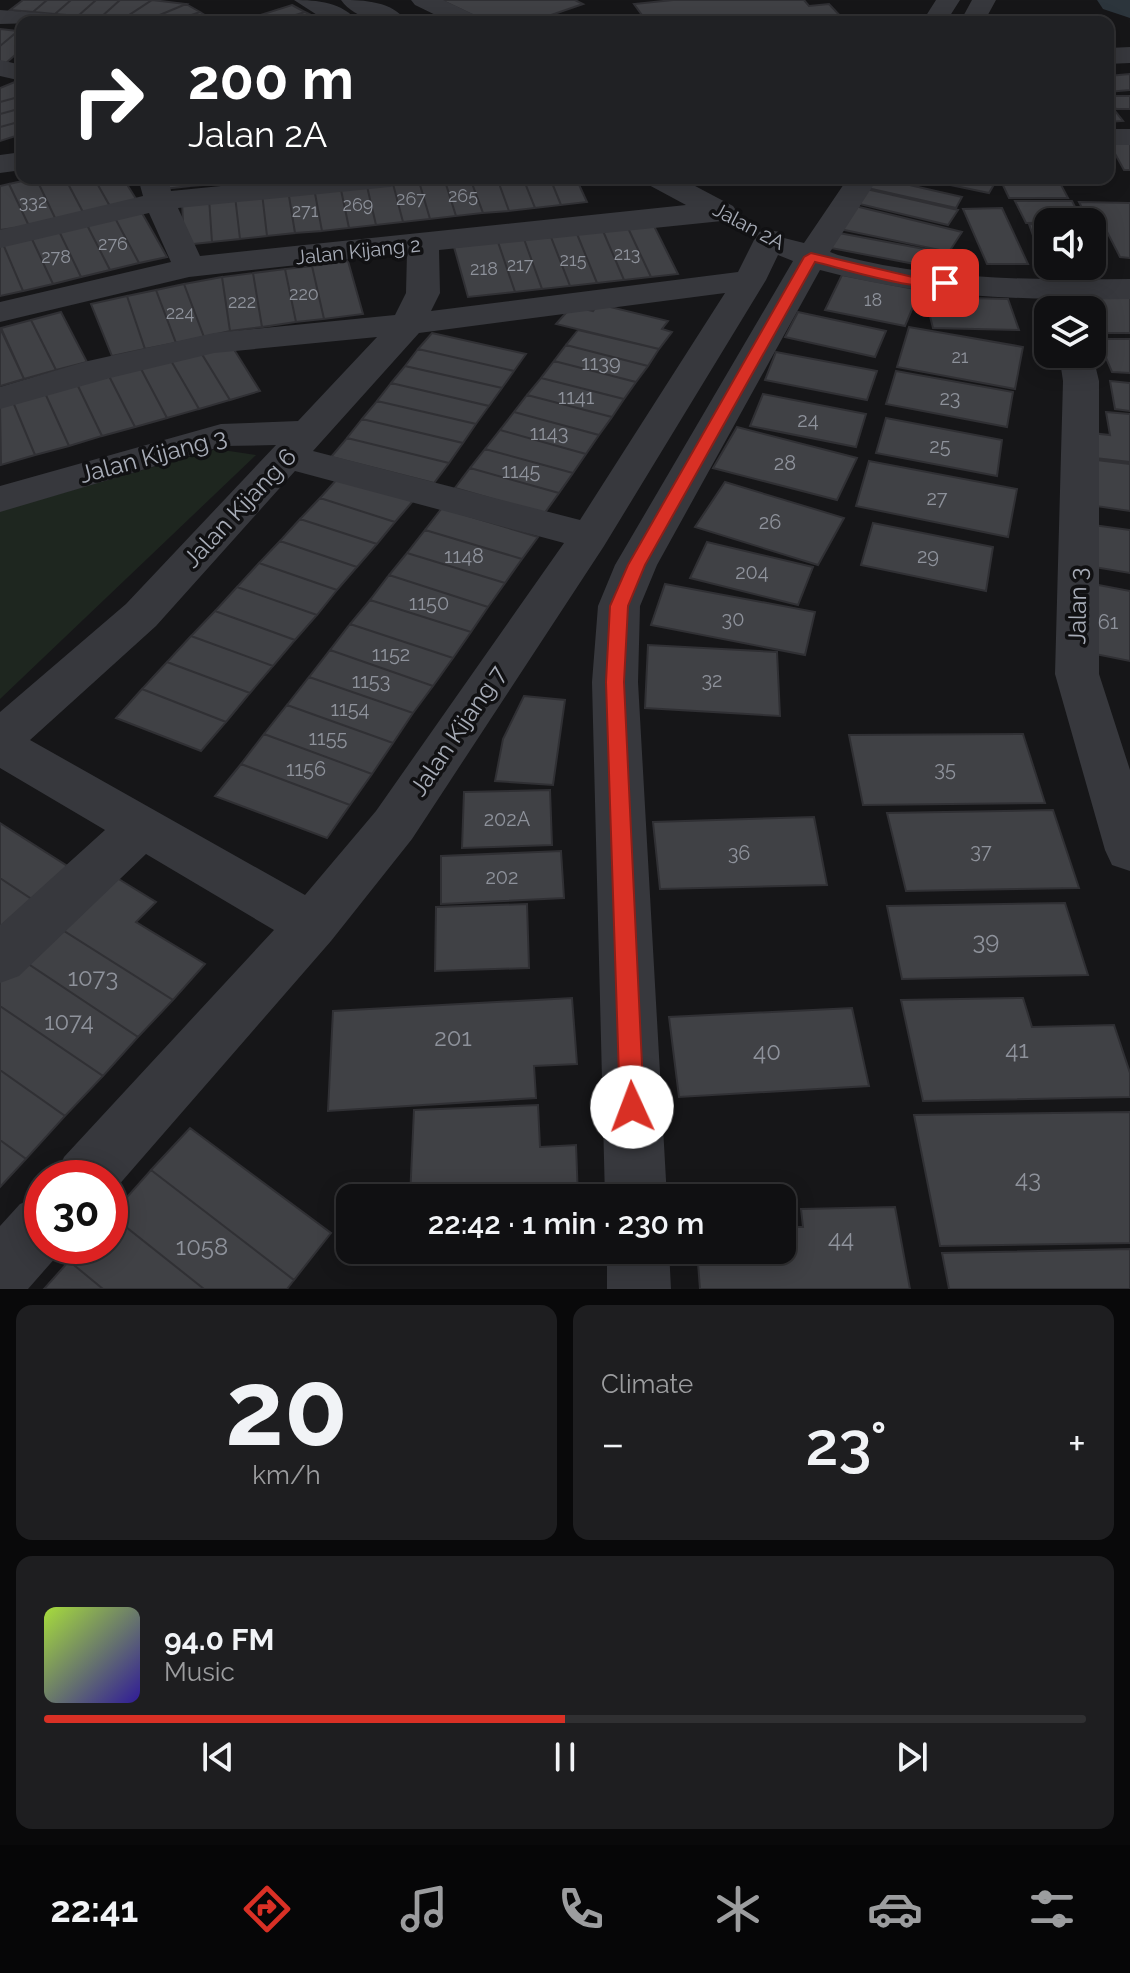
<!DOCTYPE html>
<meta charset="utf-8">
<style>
:root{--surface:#101012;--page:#1e1e20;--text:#f1f3f6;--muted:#9c9d9f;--line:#303032;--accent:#d93025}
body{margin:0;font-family:Raleway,sans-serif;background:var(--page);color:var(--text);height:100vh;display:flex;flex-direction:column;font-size:30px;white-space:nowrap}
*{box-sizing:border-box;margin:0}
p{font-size:26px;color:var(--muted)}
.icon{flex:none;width:44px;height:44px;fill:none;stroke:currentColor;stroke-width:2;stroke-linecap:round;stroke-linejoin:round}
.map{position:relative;height:1289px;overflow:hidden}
.side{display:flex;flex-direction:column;gap:16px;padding:16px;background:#09090a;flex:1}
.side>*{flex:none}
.top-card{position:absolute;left:16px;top:16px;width:1098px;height:168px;border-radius:16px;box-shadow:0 4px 20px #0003,0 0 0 2px var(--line);background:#202124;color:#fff;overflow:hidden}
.controls{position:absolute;left:1034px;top:208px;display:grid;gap:16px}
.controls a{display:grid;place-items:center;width:72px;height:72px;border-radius:16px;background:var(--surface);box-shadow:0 4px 20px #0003,0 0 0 2px var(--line);font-size:40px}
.speed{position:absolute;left:24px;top:1160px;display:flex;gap:16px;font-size:40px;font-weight:700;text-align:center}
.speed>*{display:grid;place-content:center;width:104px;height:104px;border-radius:50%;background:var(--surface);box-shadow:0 4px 20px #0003,0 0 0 2px var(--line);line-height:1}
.speed .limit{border:12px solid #d22;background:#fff;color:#111}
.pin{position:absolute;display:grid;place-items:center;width:68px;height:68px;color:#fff;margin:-34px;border-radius:16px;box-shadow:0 4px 12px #0006}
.me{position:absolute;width:88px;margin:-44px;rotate:358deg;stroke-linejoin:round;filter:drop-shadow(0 0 6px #0008)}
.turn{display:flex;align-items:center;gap:28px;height:168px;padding:0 40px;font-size:36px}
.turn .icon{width:104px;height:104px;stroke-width:2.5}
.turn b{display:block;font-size:56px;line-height:68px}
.big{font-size:60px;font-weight:600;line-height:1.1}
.side .widget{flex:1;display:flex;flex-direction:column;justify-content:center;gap:12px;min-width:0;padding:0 28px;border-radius:16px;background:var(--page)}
.side .dial{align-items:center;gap:0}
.dial b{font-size:104px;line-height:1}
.song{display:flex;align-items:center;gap:24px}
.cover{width:96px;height:96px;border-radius:12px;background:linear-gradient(135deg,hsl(80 70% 55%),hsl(250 70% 35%))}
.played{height:8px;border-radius:4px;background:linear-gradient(90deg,var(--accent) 50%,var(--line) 50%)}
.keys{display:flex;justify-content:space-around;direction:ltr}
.heat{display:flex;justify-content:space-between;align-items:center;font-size:44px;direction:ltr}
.side .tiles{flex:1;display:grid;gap:16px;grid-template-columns:1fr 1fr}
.widget:last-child{grid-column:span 2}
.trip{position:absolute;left:336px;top:1184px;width:460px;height:80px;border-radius:16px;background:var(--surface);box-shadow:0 4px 20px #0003,0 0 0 2px var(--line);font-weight:600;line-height:80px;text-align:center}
.menu{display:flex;height:128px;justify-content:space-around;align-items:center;background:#060607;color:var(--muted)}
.menu .icon{width:56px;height:56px}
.menu .current{color:var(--accent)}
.menu b{font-size:36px;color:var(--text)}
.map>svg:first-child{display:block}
</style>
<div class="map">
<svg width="1130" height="1289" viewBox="0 0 1130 1289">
<rect width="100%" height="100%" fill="#161618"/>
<!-- green -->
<path fill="#1e261f" d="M216 449 256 455 0 699V511Z"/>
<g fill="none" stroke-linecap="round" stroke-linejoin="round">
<!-- river -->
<path fill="#2c353c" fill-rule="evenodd" d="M1097 0H1130V18L1103 9Z"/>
</g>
<!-- building -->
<path fill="#404145" stroke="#303034" stroke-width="2" d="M23 0H47L33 12 10 10Z
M47 0H71L55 14 33 12Z
M71 0H96L78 16 55 14Z
M96 0H120L100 18 78 16Z
M120 0H152L120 21 100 18Z
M152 0 186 4 143 22 120 21Z
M441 0H575L583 4 531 22H487Z
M673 0H804L809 6 829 4 846 22H647L634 4Z
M186 4 200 12 172 22H143Z
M292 5 305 12 274 22H238Z
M200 12 216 22H172Z
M305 12 319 19 274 22Z
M0 29 18 31 0 46Z
M18 31H22V49L6 63 0 62V46Z
M1130 74V90L1108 92V76Z
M22 79V96L0 102V88Z
M22 96V108L0 114V102Z
M1108 96H1130V109H1116Z
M1108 102 1123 121 1108 122Z
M22 108V121L0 127V114Z
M22 121V134L0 141V127Z
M1108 141H1130V170H1124Z
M36 178 56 220 29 226 9 184Z
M36 178H65L84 214 56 220Z
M65 178H94L111 208 84 214Z
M94 178H123L138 202 111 208Z
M164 178H190V186L164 189Z
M190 178H216L217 184 190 186Z
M418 178H444L456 216 430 219Z
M418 178 430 219 403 222 392 180Z
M444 178H470L483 213 456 216Z
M470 178H497L509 211 483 213Z
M497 178H523L535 208 509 211Z
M523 178H550L561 205 535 208Z
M550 178H576L587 202 561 205Z
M869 178H879L962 197 956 208 863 187Z
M917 178H987L996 181 989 193Z
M1000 179H1058L1068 198H1009Z
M392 180 403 222 376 225 366 182Z
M366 182 376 225 349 228 340 185Z
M9 184 29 226 0 230V186Z
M340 185 349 228 322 231 314 188Z
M314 188 322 231 295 233 288 190Z
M862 188 958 210 948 225 851 202Z
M288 190 295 233 267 236 262 193Z
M262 193 267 236 240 239 235 196Z
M235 196 240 239 212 242 209 198Z
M209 198 212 242 184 245 182 201Z
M1015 201H1072L1083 222 1026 223Z
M1079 202 1130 203V258L1120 257 1102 222H1089Z
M851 205 962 232 949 252 835 228Z
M1002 208 1028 264H987L963 209Z
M142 213 167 257 139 263 115 218Z
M115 218 139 263 110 270 87 225Z
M1029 224 1048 225V261H1042Z
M87 225 110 270 81 277 59 231Z
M654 226 678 274 651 277 628 228Z
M628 228 651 277 624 280 603 231Z
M59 231 81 277 53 284 31 237Z
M603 231 624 280 597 283 577 234Z
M839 233 951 254 946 270 831 248Z
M577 234 597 283 570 286 551 237Z
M31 237 53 284 23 291 3 244Z
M551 237 570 286 542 289 524 239Z
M524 239 542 289 515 292 498 242Z
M498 242 515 292 468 297 454 247Z
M0 244H3L23 291 0 296Z
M348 261 363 314 324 319 312 266Z
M312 266 324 319 296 322 285 269Z
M285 269 296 322 262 327 253 273Z
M253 273 262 327 230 331 222 277Z
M842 275 920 290 905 326 825 310Z
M222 277 230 331 204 337 184 284Z
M184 284 204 337 176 343 156 290Z
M156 290 176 343 145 349 127 296Z
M127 296 145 349 112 356 91 304Z
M925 297 1008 299 1019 330 933 328Z
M1067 297H1130V333H1092V310H1073Z
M598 304 668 321 662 329 672 332 659 349 556 324 572 306 593 311Z
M61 312 87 362 56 370 31 320Z
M798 312 886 331 875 357 785 337Z
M31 320 56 370 24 379 1 328Z
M909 327 1023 347 1015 389 897 367Z
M0 328 24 379 0 386Z
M578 330 659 349 648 366 566 345Z
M432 333 526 354 514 371 418 349Z
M1098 339H1130V373L1112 372Z
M230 343 260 391 230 400 200 351Z
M566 345 648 366 636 382 554 361Z
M418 349 514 371 502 388 405 366Z
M200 351 230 400 199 409 170 359Z
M776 352 877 371 867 400 765 380Z
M170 359 199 409 167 418 140 367Z
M554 361 636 382 624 399 541 378Z
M405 366 502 388 489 406 391 383Z
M140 367 167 418 135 427 109 376Z
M896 371 1013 392 1007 427 886 404Z
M109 376 135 427 102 436 77 384Z
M541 378 624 399 612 417 527 395Z
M1110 381 1130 383V411L1115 409Z
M391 383 489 406 476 424 377 401Z
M77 384 102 436 69 446 45 393Z
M45 393 69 446 35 455 13 402Z
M763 394 866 414 856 447 750 426Z
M527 395 612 417 599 435 514 412Z
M377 401 476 424 463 443 362 419Z
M13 402 35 455 1 465 0 405Z
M514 412 599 435 586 454 500 430Z
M1106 412 1130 414V462L1086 457 1082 432 1110 435Z
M886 418 1002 440 997 476 876 453Z
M362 419 463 443 449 463 347 438Z
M737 427 857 458 837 500 713 468Z
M500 430 586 454 573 473 485 449Z
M347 438 449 463 434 483 331 457Z
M485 449 573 473 559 493 470 468Z
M1088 459 1130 464V511L1089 505Z
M869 461 1017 489 1008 537 856 506Z
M470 468 559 493 544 514 455 488Z
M339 477 413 501 395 522 320 498Z
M725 482 844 518 818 565 695 527Z
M320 498 395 522 377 544 300 519Z
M442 508 538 537 522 559 425 530Z
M300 519 377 544 357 567 280 541Z
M873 523 993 547 986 591 861 565Z
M1093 525 1130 530V573L1094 567Z
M425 530 522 559 505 583 407 553Z
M280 541 357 567 337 590 259 563Z
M707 542 813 567 798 605 690 578Z
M407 553 505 583 488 607 389 575Z
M259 563 337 590 317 615 237 587Z
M389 575 488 607 471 632 370 600Z
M1088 583 1130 591V661L1085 652Z
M665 584 815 612 805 655 651 625Z
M237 587 317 615 295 640 215 611Z
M370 600 471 632 453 658 350 624Z
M215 611 295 640 273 666 191 636Z
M350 624 453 658 433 686 330 650Z
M191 636 273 666 250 693 167 662Z
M648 645 777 652 780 716 645 708Z
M330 650 433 686 413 713 309 677Z
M167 662 250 693 226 722 142 689Z
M309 677 413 713 393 743 287 705Z
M142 689 226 722 201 751 116 718Z
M524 696 565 700 553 785 495 781 503 739Z
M287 705 393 743 372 774 264 734Z
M264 734 372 774 350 805 241 764Z
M1023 734 1045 803 863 805 849 735Z
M241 764 350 805 327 838 215 796Z
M550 790 552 845 462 848 464 792Z
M1053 810 1079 888 906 891 887 813Z
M814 817 827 885 660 889 653 822Z
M0 823 72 869 36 902 0 878Z
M561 851 564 898 441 904V856Z
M104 870 156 902 136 922 205 964 173 1000 50 922Z
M0 878 36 902 0 936Z
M1065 903 1088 975 902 979 887 906Z
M527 904 529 968 435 971 436 907Z
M50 922 173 1000 138 1037 15 955Z
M15 955 138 1037 103 1076 0 1006V969Z
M572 998 577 1064 534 1066 536 1098 328 1111 333 1011Z
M1023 998 1032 1027 1114 1025 1130 1073V1097L923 1101 901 1000Z
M0 1006 103 1076 65 1116 0 1070Z
M852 1008 869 1086 679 1097 669 1017Z
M0 1070 65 1116 26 1159 0 1140Z
M538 1105 540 1147 576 1145 578 1198H410L414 1110Z
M1130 1112V1243L940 1246 914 1115Z
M190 1128 331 1233 294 1280 151 1170Z
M0 1140 26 1159 0 1187Z
M151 1170 294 1280 287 1289H204L111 1215Z
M895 1207 910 1289H700L697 1250H782V1227H803L801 1209Z
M111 1215 204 1289H103L69 1261 83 1246H110Z
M1130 1249V1289H949L942 1253Z
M69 1261 103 1289H44Z"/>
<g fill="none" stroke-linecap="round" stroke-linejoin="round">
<!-- minor -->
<path fill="#37383d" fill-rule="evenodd" d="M294 0C317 0 343 2 358 22H328Z
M341 0C364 0 393 1 407 22 384 22 356 21 341 0Z
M411 0H443L479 17 482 22H450L415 5Z
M936 0H960L946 22H922Z
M972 0H996L984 22H960Z
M0 10 65 15 74 17 77 22 0 24Z
M1130 47V63L1108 64V48Z
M0 60 22 65V81L0 76Z
M1108 129H1130V145H1108Z
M22 152V170L0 173V155Z
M138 178H168L171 191 300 178H405L400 184 390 187 178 208 200 256 686 205 647 184 642 178H680L733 206 737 212 733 218 722 221 439 250 440 293 431 311 738 272 758 232 769 230 780 232 784 238 804 243 848 178H878L830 252 838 255C934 280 1031 280 1130 279V299C1024 300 922 298 820 270L657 565 640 606 638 682 667 1198H605L592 682 598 606 615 565 793 261 778 255 766 280 604 546 412 839 331 941 110 1195V1178H55L64 1157 274 930 146 854 19 976 0 983V925L105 830 0 768V712L126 604 276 445 223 446 0 512V486L221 424 298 421 377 337 214 353 110 378 0 409V387L88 361 214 333 395 315 406 293 407 253 189 277 0 322V302L171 262 149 213 0 248V230L143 196ZM725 293 580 520 313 451 419 333ZM295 471 564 543 376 811 305 895 30 740 156 626Z
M1092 352 1099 381V674L1130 770V871L1112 865 1105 850 1055 674 1063 381 1059 354Z
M42 1195V1246L64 1248 28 1289H0V1226L20 1204Z
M607 1250H669L671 1289H607Z"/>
</g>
<!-- route -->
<path fill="#d93025" stroke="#8d1f18" stroke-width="2" d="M811 253 917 278 945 279 952 283C933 297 841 268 815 262L645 565 628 606 624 682 644 1107 641 1115 632 1119 623 1115 620 1107 606 682 610 606 628 565 804 257Z"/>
<g text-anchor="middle" stroke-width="7" stroke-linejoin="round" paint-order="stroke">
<!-- far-number labels -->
<g font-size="18" fill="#8e929b">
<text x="463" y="202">265</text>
<text x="411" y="205">267</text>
<text x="33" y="208">332</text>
<text x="358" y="211">269</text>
<text x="305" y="217">271</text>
<text x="113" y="250">276</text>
<text x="627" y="260">213</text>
<text x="56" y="263">278</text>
<text x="573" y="266">215</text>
<text x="520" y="271">217</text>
<text x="484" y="275">218</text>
<text x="304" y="300">220</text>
<text x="873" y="306">18</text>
<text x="242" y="308">222</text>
<text x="180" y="319">224</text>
<text x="960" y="363">21</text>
</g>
<!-- far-street labels -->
<g font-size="20" fill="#a8adb8" stroke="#111113">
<text transform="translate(749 226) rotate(28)" y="7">Jalan 2A</text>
<text transform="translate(358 251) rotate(-6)" y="7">Jalan Kijang 2</text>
</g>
<!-- number labels -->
<g font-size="20" fill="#8e929b">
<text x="601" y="370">1139</text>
<text x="576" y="404">1141</text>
<text x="950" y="405">23</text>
<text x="808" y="427">24</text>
<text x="549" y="440">1143</text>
<text x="940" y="453">25</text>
<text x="785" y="470">28</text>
<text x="521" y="478">1145</text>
<text x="937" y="505">27</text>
<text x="770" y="529">26</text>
<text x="464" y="563">1148</text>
<text x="928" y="563">29</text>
<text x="752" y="579">204</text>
<text x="429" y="610">1150</text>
<text x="733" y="626">30</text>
<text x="1108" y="629">61</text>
<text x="391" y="661">1152</text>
<text x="712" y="687">32</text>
<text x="371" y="688">1153</text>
<text x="350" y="716">1154</text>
<text x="328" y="745">1155</text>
<text x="306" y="776">1156</text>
<text x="945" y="776">35</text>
<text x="507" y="826">202A</text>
<text x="981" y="858">37</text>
<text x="739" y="860">36</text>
<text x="502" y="884">202</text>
</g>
<!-- street labels -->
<g font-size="24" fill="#a8adb8" stroke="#111113">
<text transform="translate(153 456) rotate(-15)" y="8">Jalan Kijang 3</text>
<text transform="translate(240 508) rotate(-47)" y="8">Jalan Kijang 6</text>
<text transform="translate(1078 606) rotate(-89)" y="8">Jalan 3</text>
<text transform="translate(458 731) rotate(-56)" y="8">Jalan Kijang 7</text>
</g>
<!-- near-number labels -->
<g font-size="24" fill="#8e929b">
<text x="986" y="949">39</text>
<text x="93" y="986">1073</text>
<text x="69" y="1030">1074</text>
<text x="453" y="1046">201</text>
<text x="1017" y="1058">41</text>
<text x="767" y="1060">40</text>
<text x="1028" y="1187">43</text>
<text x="841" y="1247">44</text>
<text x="202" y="1255">1058</text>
</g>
</g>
</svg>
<div class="controls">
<a><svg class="icon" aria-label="sound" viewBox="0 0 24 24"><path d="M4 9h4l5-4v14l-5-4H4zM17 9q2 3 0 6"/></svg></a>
<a><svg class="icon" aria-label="layers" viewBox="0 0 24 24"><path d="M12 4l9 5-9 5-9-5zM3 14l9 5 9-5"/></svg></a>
</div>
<div class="speed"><div class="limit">30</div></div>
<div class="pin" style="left:945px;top:283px;background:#d93025"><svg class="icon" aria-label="arrive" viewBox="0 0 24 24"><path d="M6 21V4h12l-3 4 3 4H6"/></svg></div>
<svg class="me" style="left:632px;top:1107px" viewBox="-20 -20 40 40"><circle r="19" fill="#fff"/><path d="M0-13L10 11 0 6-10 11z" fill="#d93025"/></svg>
<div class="trip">22:42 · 1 min · 230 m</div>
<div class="top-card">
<div class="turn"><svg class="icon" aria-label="right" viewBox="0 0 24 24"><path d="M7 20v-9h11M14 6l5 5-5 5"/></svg><div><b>200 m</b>Jalan 2A</div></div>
</div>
</div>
<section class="side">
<div class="tiles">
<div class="widget dial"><b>20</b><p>km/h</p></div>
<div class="widget"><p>Climate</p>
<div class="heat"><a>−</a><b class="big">23°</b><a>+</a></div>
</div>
<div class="widget">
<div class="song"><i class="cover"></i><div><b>94.0 FM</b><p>Music</p></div></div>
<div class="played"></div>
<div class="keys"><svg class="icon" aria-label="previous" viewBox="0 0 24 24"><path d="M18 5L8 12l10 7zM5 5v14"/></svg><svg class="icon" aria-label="pause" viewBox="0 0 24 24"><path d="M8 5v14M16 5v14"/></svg><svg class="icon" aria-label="next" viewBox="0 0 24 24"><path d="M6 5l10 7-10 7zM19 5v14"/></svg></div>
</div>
</div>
</section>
<nav class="menu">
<b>22:41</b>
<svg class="icon current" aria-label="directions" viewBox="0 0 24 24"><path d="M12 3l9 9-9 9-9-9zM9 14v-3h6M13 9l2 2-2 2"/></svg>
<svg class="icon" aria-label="music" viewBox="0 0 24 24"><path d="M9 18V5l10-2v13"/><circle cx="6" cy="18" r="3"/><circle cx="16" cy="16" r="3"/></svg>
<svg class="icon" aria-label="phone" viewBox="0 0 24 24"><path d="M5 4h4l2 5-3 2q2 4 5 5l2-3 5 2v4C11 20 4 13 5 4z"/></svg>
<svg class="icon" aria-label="climate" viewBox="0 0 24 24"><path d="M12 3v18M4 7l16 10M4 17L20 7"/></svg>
<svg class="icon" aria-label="car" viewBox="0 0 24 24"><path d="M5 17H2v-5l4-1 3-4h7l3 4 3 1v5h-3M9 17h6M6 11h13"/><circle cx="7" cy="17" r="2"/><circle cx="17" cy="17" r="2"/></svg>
<svg class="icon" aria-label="filters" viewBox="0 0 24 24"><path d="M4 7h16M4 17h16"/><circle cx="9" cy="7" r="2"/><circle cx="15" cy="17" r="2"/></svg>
</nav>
